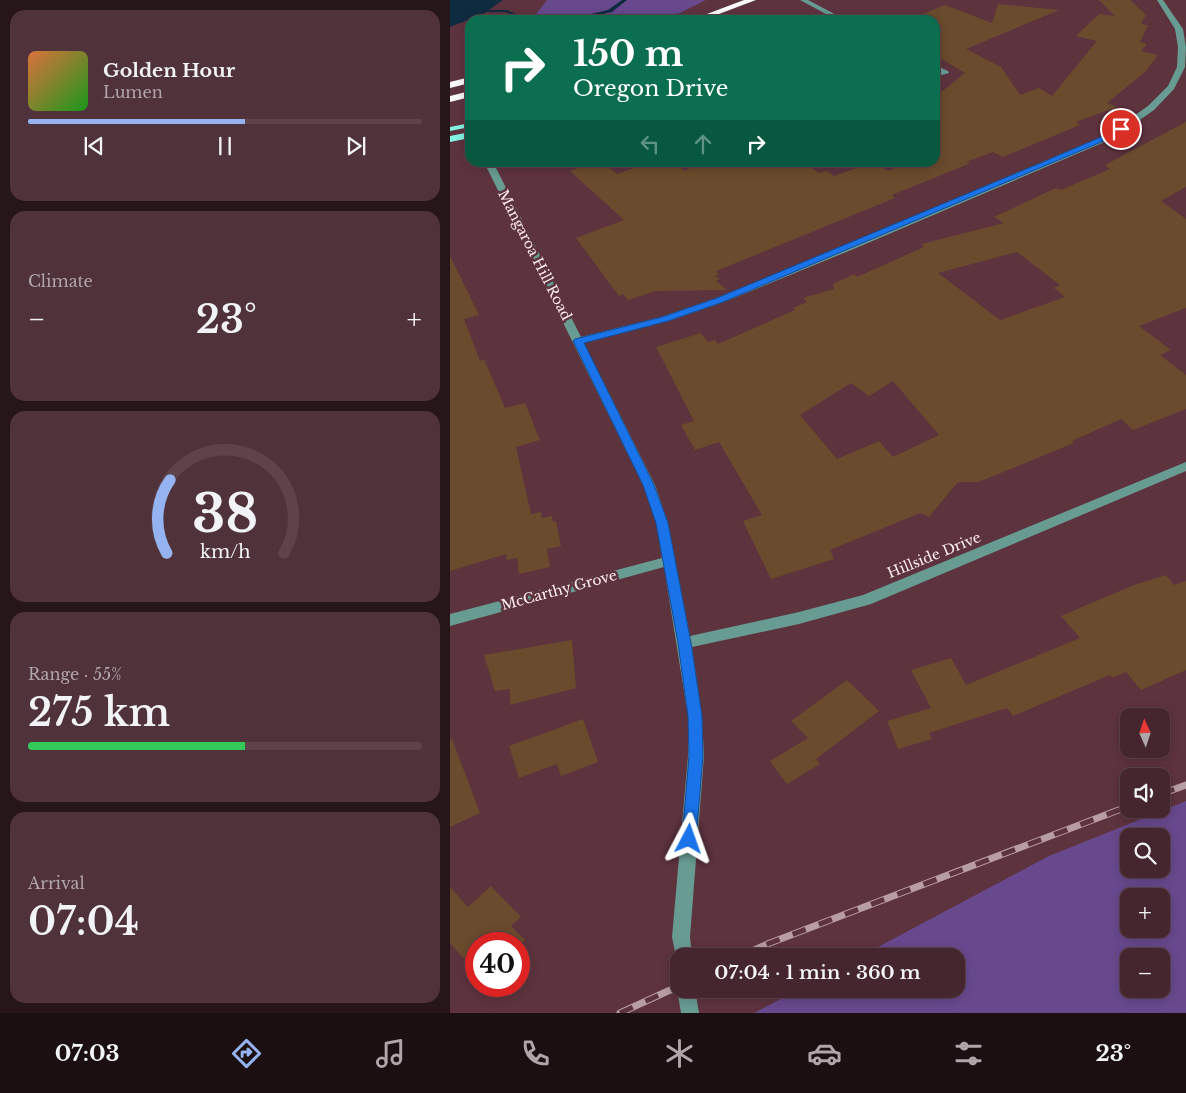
<!DOCTYPE html>
<meta charset="utf-8">
<style>
:root{--surface:#46262e;--page:#50323a;--text:#f1f3f6;--muted:#b0a5aa;--line:#5e434a;--accent:#95b2f1}
body{margin:0;font-family:"Libre Baskerville",serif;background:var(--page);color:var(--text);height:100vh;display:flex;flex-direction:column;font-size:19px;white-space:nowrap}
*{box-sizing:border-box;margin:0}
p{font-size:16px;color:var(--muted)}
.icon{flex:none;width:28px;height:28px;fill:none;stroke:currentColor;stroke-width:2;stroke-linecap:round;stroke-linejoin:round}
.map{position:relative;flex:1;overflow:hidden}
.panel{display:flex;flex-direction:column;gap:10px;padding:10px;background:#261519;width:450px}
.panel>*{flex:none}
.banner{position:absolute;left:15px;top:15px;width:475px;height:152px;border-radius:15px;box-shadow:0 2px 12px #0003,0 0 0 1px var(--line);background:#0b6e4f;color:#fff;overflow:hidden}
.needle{width:32px;rotate:357deg}
.fabs{position:absolute;left:670px;top:708px;display:grid;gap:10px}
.fabs a{display:grid;place-items:center;width:50px;height:50px;border-radius:10px;background:var(--surface);box-shadow:0 2px 12px #0003,0 0 0 1px var(--line);font-size:25px}
.speed{position:absolute;left:15px;top:932px;display:flex;gap:10px;font-size:25px;font-weight:700;text-align:center}
.speed>*{display:grid;place-content:center;width:65px;height:65px;border-radius:50%;background:var(--surface);box-shadow:0 2px 12px #0003,0 0 0 1px var(--line);line-height:1}
.speed .limit{border:8px solid #d22;background:#fff;color:#111}
.pin{position:absolute;display:grid;place-items:center;width:42px;height:42px;color:#fff;margin:-21px;border:2px solid #fff;border-radius:50%;box-shadow:0 1px 5px #0007}
.me{position:absolute;width:55px;margin:-28px;rotate:4deg;stroke-linejoin:round;filter:drop-shadow(0 0 4px #0008)}
.turn{display:flex;align-items:center;gap:18px;height:105px;padding:0 25px;font-size:22px}
.turn .icon{width:65px;height:65px;stroke-width:2.5}
.turn b{display:block;font-size:35px;line-height:42px}
.lanes{display:flex;align-items:center;height:48px;padding:0 25px;background:#0003;justify-content:center;gap:25px;direction:ltr}
.lanes .off{opacity:.35}
.big{font-size:38px;font-weight:600;line-height:1.1}
.panel .card{flex:1;display:flex;flex-direction:column;justify-content:center;gap:8px;min-width:0;padding:0 18px;border-radius:15px;background:var(--page)}
.panel .dial{align-items:center;gap:0}
.dial svg{height:130px;overflow:visible;fill:none;stroke:var(--line);stroke-width:7;stroke-linecap:round;text-anchor:middle}
.dial text{fill:var(--text);stroke:none}
.song{display:flex;align-items:center;gap:15px}
.cover{width:60px;height:60px;border-radius:8px;background:linear-gradient(135deg,hsl(20 70% 55%),hsl(120 70% 35%))}
.played{height:5px;border-radius:2px;background:linear-gradient(90deg,var(--accent) 55%,var(--line) 55%)}
.keys{display:flex;justify-content:space-around;direction:ltr}
.heat{display:flex;justify-content:space-between;align-items:center;font-size:28px;direction:ltr}
.charge{height:8px;border-radius:4px;background:linear-gradient(90deg,#34c759 55%,var(--line) 0)}
.trip{position:absolute;left:220px;top:948px;width:295px;height:50px;border-radius:15px;background:var(--surface);box-shadow:0 2px 12px #0003,0 0 0 1px var(--line);font-weight:600;line-height:50px;text-align:center}
.menu{display:flex;height:80px;justify-content:space-around;align-items:center;background:#1c0f12;color:var(--muted)}
.menu .icon{width:35px;height:35px}
.menu .on{color:var(--accent)}
.menu b{font-size:22px;color:var(--text)}
main{display:flex;flex:1;min-height:0}
.map>svg:first-child{display:block}
</style>
<main>
<section class="panel">
<div class="card">
<div class="song"><i class="cover"></i><div><b>Golden Hour</b><p>Lumen</p></div></div>
<div class="played"></div>
<div class="keys"><svg class="icon" aria-label="previous" viewBox="0 0 24 24"><path d="M18 5L8 12l10 7zM5 5v14"/></svg><svg class="icon" aria-label="pause" viewBox="0 0 24 24"><path d="M8 5v14M16 5v14"/></svg><svg class="icon" aria-label="next" viewBox="0 0 24 24"><path d="M6 5l10 7-10 7zM19 5v14"/></svg></div>
</div>
<div class="card"><p>Climate</p>
<div class="heat"><a>−</a><b class="big">23°</b><a>+</a></div>
</div>
<div class="card dial"><svg viewBox="0 0 100 80">
<path d="M14 69A42 42 0 1 1 86 69"/>
<path d="M14 69A42 42 0 0 1 16 24" stroke="#95b2f1"/>
<text x="50" y="56" font-size="32" font-weight="700">38</text>
<text x="50" y="72" font-size="11">km/h</text>
</svg></div>
<div class="card"><p>Range · 55%</p><b class="big">275 km</b><div class="charge"></div></div>
<div class="card"><p>Arrival</p><b class="big">07:04</b></div>
</section>
<div class="map">
<svg width="736" height="1013" viewBox="0 0 736 1013">
<rect width="100%" height="100%" fill="#5d333e"/>
<!-- green -->
<path fill="#68498e" fill-rule="evenodd" d="M97 0H256L230 13 202 20H86L83 18Z
M736 801V1013H304L350 989H506V956H411L599 856ZM679 836H711V869H679ZM679 896H711V929H679ZM679 956H711V989H679Z"/>
<!-- water -->
<path fill="#0f2b3f" d="M0 0H53L33 14 0 27Z"/>
<g fill="none" stroke-linecap="round" stroke-linejoin="round">
<!-- stream -->
<path fill="#0f2b3f" fill-rule="evenodd" d="M172 0H177L162 12 125 20H116L158 10Z
M25 10H57L80 20H74L56 12H25Z"/>
</g>
<!-- building -->
<path fill="#6b4b2d" fill-rule="evenodd" d="M649 0H680L696 15 691 24 698 25 690 42 697 44 691 51 708 55 696 71 657 103 667 107 626 122 630 125 553 157 543 152 516 162 521 163 442 195 445 198 266 271 269 274 265 276 270 279 266 281 277 290 206 291 178 300 173 294 169 296 126 238 174 220 120 171 143 162H152L167 174 200 162H211L219 168 227 165 235 171 249 162H353L369 173 377 171 384 176 423 162 438 171 460 162H485V97L515 73 492 59 485 62V20L463 18 495 5 542 23 548 4 609 10 516 49 551 67 570 95 589 88 602 96 647 41 626 36 649 14 665 16Z
M736 122V187L711 201 736 219V308L689 326 721 350 710 355 736 375V409L683 430 671 419 622 441 624 443 529 482H508L479 517 470 513 380 550 384 559 321 579 293 521 312 515 269 442 245 450 231 425 244 421 206 347 251 333 258 342 265 340 268 344 345 310 343 308 357 302 353 298 384 289 383 284 404 274 407 277 474 247 472 244 554 223 544 217 606 188 611 190 660 169 655 165ZM567 252 610 285 604 288 615 297 550 320 488 273ZM443 381 489 435 443 457 429 441 387 459 350 415 401 383 419 396Z
M0 256 29 315 14 319 30 361 34 359 55 408 75 403 90 440 66 447 81 514 91 512 92 518 102 516 103 522 106 521 111 546 97 549 100 567 69 574 67 558 57 560 56 554 0 571Z
M716 575 724 585 736 581V670L691 690 676 672 662 678 660 675 563 716 557 708 479 733 482 739 448 749 437 721 481 708 461 670 501 658 516 685 630 638 611 616 684 585Z
M122 640 126 688 60 705V689L45 691 34 655Z
M397 680 429 711 366 759 370 764 337 784 320 761 358 738 341 721Z
M133 719 148 762 111 776 107 764 69 778 59 746Z
M2 739 30 813 0 827V740Z
M41 886 71 917 61 926 75 940 69 947V944H26V972L0 943V887L18 907Z"/>
<g fill="none" stroke-linecap="round" stroke-linejoin="round">
<!-- minor -->
<path fill="#689c93" fill-rule="evenodd" d="M350 0H358L396 20H387Z
M707 0H713L733 29 736 47 735 67 724 89 704 110 664 138 406 248 274 302 219 321 134 343 205 485 218 523 240 636 349 612 413 595 736 462V471L421 604 349 624 242 647 252 716 254 756 240 937 242 956H229V963L227 962 222 937 238 756V716L214 567 0 626V614L212 558 206 523 193 485 34 162H43L131 337 211 317 266 298 400 244 658 134 698 106 718 86 727 67 728 47 725 29Z
M485 65 498 71 499 73 492 75 485 70Z
M229 985V989H245L249 1013H231L227 989Z"/>
<!-- major -->
<path fill="#84f5e3" fill-rule="evenodd" d="M20 123V127L0 131V127Z
M20 132V138L0 142V136Z"/>
<!-- highway -->
<path fill="#fbfbfb" fill-rule="evenodd" d="M294 0H306L253 20H241Z
M20 77V83L0 88V82Z
M20 91V97L0 102V96Z"/>
<!-- rail casing -->
<g stroke="#b99da4" stroke-width="7">
<path id="rail" d="M711 794 736 785
M291 956 320 943 679 806
M170 1013 229 986"/>
</g>
<!-- rail -->
<use href="#rail" stroke="#5d333e" stroke-width="5" stroke-dasharray="14" stroke-linecap="butt"/>
</g>
<!-- route -->
<path fill="#1a73e8" stroke="#114b97" d="M668 127 675 129 663 137 273 302 218 321 134 343 204 485 218 523 241 643 252 716 253 756 246 839 244 844 239 846 234 844 232 839 239 756 238 716 228 643 206 523 193 485 123 341 125 339 212 317 267 298 593 162 658 134Z"/>
<g text-anchor="middle" stroke-width="5" stroke-linejoin="round" paint-order="stroke">
<!-- street labels -->
<g font-size="14" fill="#feedf1" stroke="#5d333e">
<text transform="translate(85 255) rotate(63)" y="5">Mangaroa Hill Road</text>
<text transform="translate(484 555) rotate(-22)" y="5">Hillside Drive</text>
<text transform="translate(109 590) rotate(-15)" y="5">McCarthy Grove</text>
</g>
</g>
</svg>
<div class="fabs">
<a><svg class="needle" viewBox="-14 -14 28 28"><path d="M0-13l5 13h-10z" fill="#e53935"/><path d="M0 13l5-13h-10z" fill="#b0a5aa"/></svg></a>
<a><svg class="icon" aria-label="sound" viewBox="0 0 24 24"><path d="M4 9h4l5-4v14l-5-4H4zM17 9q2 3 0 6"/></svg></a>
<a><svg class="icon" aria-label="search" viewBox="0 0 24 24"><circle cx="10" cy="10" r="6"/><path d="M15 15l6 6"/></svg></a>
<a>+</a>
<a>−</a>
</div>
<div class="speed"><div class="limit">40</div></div>
<div class="pin" style="left:671px;top:129px;background:#d93025"><svg class="icon" aria-label="arrive" viewBox="0 0 24 24"><path d="M6 21V4h12l-3 4 3 4H6"/></svg></div>
<svg class="me" style="left:239px;top:839px" viewBox="-20 -20 40 40"><path d="M0-17L14 15 0 8-14 15z" fill="#1a73e8" stroke="#fff" stroke-width="4"/></svg>
<div class="trip">07:04 · 1 min · 360 m</div>
<div class="banner">
<div class="turn"><svg class="icon" aria-label="right" viewBox="0 0 24 24"><path d="M7 20v-9h11M14 6l5 5-5 5"/></svg><div><b>150 m</b>Oregon Drive</div></div>
<div class="lanes"><svg class="icon off" aria-label="left" viewBox="0 0 24 24"><path d="M17 20v-9H6M10 6l-5 5 5 5"/></svg><svg class="icon off" aria-label="ahead" viewBox="0 0 24 24"><path d="M12 20V5M6 11l6-6 6 6"/></svg><svg class="icon" aria-label="right" viewBox="0 0 24 24"><path d="M7 20v-9h11M14 6l5 5-5 5"/></svg></div>
</div>
</div>
</main>
<nav class="menu">
<b>07:03</b>
<svg class="icon on" aria-label="directions" viewBox="0 0 24 24"><path d="M12 3l9 9-9 9-9-9zM9 14v-3h6M13 9l2 2-2 2"/></svg>
<svg class="icon" aria-label="music" viewBox="0 0 24 24"><path d="M9 18V5l10-2v13"/><circle cx="6" cy="18" r="3"/><circle cx="16" cy="16" r="3"/></svg>
<svg class="icon" aria-label="phone" viewBox="0 0 24 24"><path d="M5 4h4l2 5-3 2q2 4 5 5l2-3 5 2v4C11 20 4 13 5 4z"/></svg>
<svg class="icon" aria-label="climate" viewBox="0 0 24 24"><path d="M12 3v18M4 7l16 10M4 17L20 7"/></svg>
<svg class="icon" aria-label="car" viewBox="0 0 24 24"><path d="M5 17H2v-5l4-1 3-4h7l3 4 3 1v5h-3M9 17h6M6 11h13"/><circle cx="7" cy="17" r="2"/><circle cx="17" cy="17" r="2"/></svg>
<svg class="icon" aria-label="filters" viewBox="0 0 24 24"><path d="M4 7h16M4 17h16"/><circle cx="9" cy="7" r="2"/><circle cx="15" cy="17" r="2"/></svg>
<b>23°</b>
</nav>
